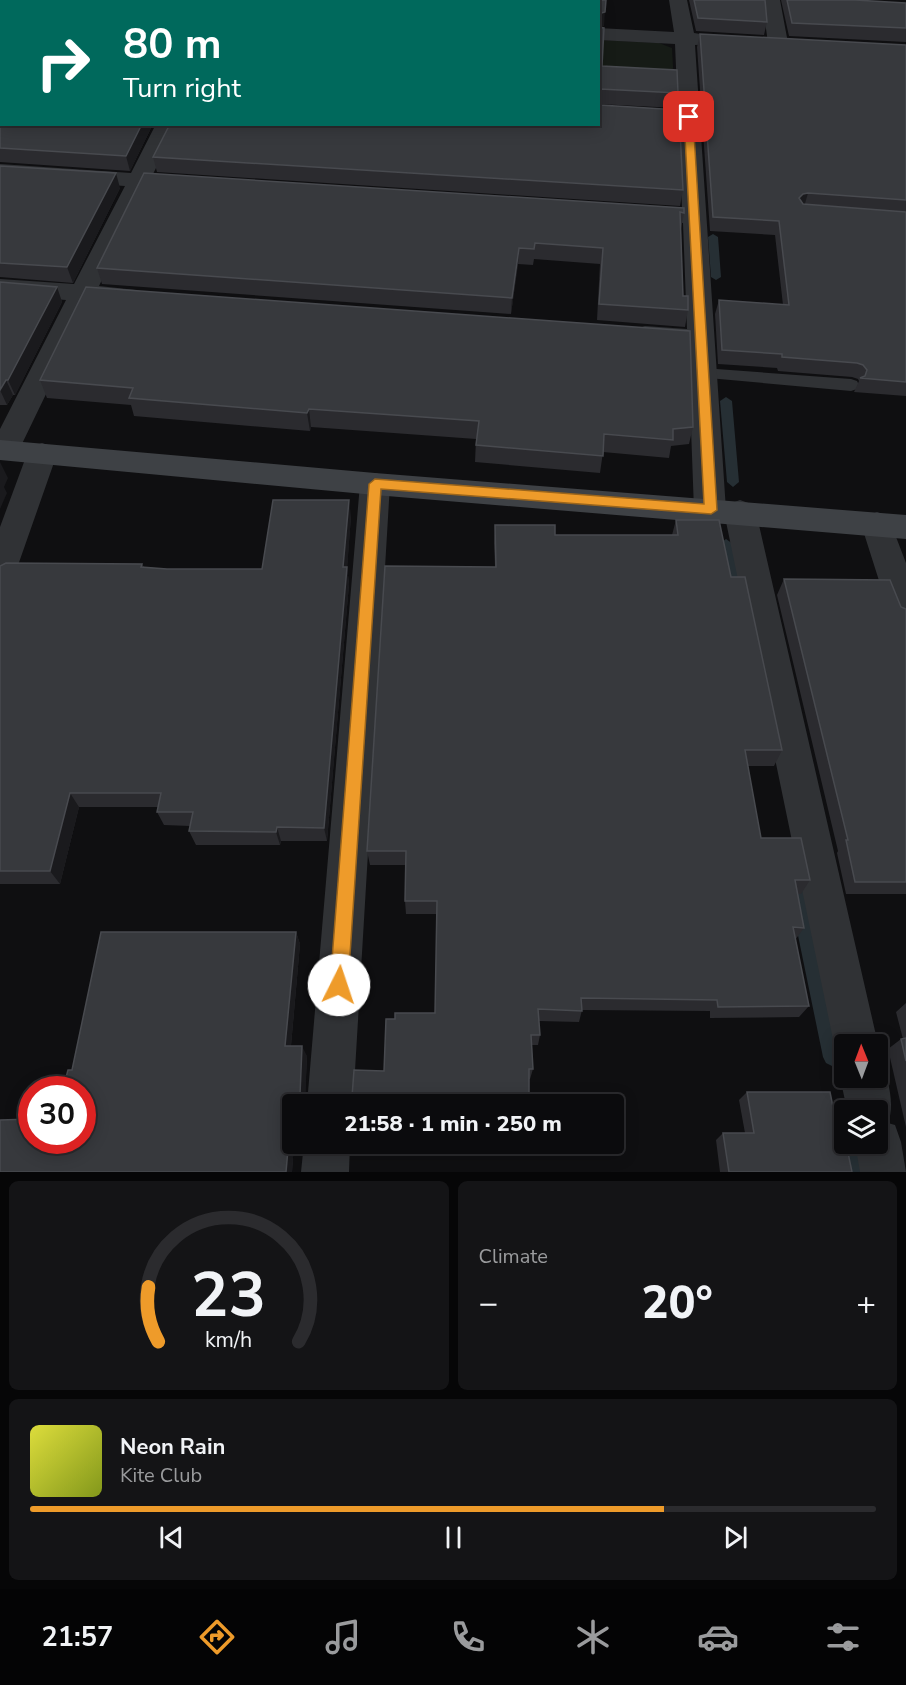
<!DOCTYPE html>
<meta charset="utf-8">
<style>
:root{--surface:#0b0b0d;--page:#141416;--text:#f1f3f6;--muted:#9a9b9d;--line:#2b2b2e;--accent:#ee9b2a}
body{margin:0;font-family:"Nunito Sans",sans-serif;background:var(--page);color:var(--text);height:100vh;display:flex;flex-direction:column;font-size:22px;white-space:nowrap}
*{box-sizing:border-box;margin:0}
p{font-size:20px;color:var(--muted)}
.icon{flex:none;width:33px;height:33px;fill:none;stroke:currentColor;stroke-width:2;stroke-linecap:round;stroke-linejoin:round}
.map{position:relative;height:1172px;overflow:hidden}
.sheet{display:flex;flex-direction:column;gap:9px;padding:9px;background:#060607;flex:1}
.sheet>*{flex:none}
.top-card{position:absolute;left:0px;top:0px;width:600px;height:126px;box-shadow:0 3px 15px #0003,0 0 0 2px var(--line);background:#00695c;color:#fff;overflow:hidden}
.needle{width:39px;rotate:359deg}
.controls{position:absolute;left:834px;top:1034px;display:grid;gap:12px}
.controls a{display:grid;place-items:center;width:54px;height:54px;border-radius:6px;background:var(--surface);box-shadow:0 3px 15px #0003,0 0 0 2px var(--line);font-size:30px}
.speed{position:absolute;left:18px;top:1076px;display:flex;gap:12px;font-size:30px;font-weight:700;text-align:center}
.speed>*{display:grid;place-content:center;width:78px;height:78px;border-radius:50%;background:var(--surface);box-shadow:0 3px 15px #0003,0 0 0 2px var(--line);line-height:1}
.speed .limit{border:9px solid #d22;background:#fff;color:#111}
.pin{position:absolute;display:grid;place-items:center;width:51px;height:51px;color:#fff;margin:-26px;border-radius:12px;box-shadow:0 3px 9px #0006}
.me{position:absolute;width:66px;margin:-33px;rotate:4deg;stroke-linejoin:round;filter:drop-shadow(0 0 4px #0008)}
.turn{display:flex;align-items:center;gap:21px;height:126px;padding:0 24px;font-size:27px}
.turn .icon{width:78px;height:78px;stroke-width:2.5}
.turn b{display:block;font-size:42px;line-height:51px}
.big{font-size:45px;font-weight:800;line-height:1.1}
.sheet .card{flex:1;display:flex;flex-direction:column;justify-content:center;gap:9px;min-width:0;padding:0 21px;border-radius:9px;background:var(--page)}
.sheet .dial{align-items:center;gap:0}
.dial svg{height:156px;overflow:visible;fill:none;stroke:var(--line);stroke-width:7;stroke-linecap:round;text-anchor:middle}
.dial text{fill:var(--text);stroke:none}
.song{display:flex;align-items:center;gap:18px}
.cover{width:72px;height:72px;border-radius:9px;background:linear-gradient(135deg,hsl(60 70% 55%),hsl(70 70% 35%))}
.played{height:6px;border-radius:3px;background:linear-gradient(90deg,var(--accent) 75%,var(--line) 75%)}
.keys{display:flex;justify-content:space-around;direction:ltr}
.heat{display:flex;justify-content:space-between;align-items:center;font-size:33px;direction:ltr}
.sheet .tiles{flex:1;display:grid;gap:9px;grid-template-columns:1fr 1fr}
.card:last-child{grid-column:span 2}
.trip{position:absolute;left:282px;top:1094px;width:342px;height:60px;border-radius:6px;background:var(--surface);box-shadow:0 3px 15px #0003,0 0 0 2px var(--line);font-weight:800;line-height:60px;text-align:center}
.menu{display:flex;height:96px;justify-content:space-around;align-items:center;background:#040405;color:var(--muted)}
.menu .icon{width:42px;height:42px}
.menu .selected{color:var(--accent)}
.menu b{font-size:27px;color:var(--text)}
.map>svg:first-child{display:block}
</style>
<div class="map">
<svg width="906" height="1172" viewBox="0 0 906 1172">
<rect width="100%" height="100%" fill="#0f0f11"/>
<!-- green -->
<path fill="#161b16" d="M599 40 659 43 672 48 674 84 599 79Z"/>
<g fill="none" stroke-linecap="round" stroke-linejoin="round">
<!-- stream -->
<path fill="#262f34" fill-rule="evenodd" d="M713 234 718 237 721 277 716 280 711 277 708 237Z
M726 397 732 401 739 482 733 487 727 482 720 401Z
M726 539 733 544 740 580 738 584H728L726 580 719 544Z
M794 869 800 871 802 877 841 1057 838 1063 832 1066 826 1063 823 1057 786 877 788 871Z
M843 1136 844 1143H860L866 1172H846L840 1143Z"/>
<!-- lane -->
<path fill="#303235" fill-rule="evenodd" d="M703 368 851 379 857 381 859 385 857 389 851 391 697 377 695 373 697 369Z"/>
<!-- street -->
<path fill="#303235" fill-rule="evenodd" d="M669 0H687L694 33 713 36 716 40 713 44 695 45 726 510 729 504 740 500 751 504 756 512 878 1044H844V1061L840 1060 834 1044 724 512 721 518 710 522 699 518 694 510 688 347 636 341 632 335 636 329 645 326 687 329 683 223 631 218 627 213 631 208 639 206 682 208 675 44 598 40V28L674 32Z
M762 0H780L788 43 785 47H771L768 43Z
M156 124H178L153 174 194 178 198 183 194 188 186 190 147 187 99 286 136 290 140 296 136 302 127 304 91 301 19 450 14 457 0 459V429L66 300 0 295V279L74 284 125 186 0 178V164L131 173Z
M42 443 53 447 57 454 16 571 12 580 0 584V527L27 454 31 447Z
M375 473 386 476 390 484 353 1104H307L360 484 364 476Z
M877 512 888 516 906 563V626L894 622 889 612 861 524 866 516Z
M878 1060C889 1076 895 1105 888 1123L895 1125 901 1142 906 1172H860L855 1143H878V1110H847L840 1077 844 1067V1077H878Z
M304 1143H350L349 1172H301Z"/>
<!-- secondary -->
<path fill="#3e4145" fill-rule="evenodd" d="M0 440 375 473 906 515V539L375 495 0 460Z"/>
</g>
<!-- wall -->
<path fill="#2b2b2f" d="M0 0 604 26 2 124H153L130 171 0 162Z
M689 0H765L767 22 764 35 696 31Z
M781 0H855L906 3V42L789 36Z
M598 27 602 66 678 93 676 108 598 104Z
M700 34 906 45V396L854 392 859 381 858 379 852 377 778 371 777 368 718 364 715 314 719 300 783 305 775 235 710 231 697 47Z
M153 157 683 190 680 206 157 172Z
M0 166 120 188 73 283 0 277Z
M144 173 684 213 681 229 683 296 688 310 685 327 597 320 600 264 534 259 533 265 518 264 511 314 102 284 97 268Z
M0 282 57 287 62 302 15 395H13L7 405H0Z
M40 380 693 427 689 444 671 446 669 458 603 452 600 473 475 462 476 439 311 427 310 431 134 416 131 405 47 398Z
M351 516 347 567 349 584 327 841H281L280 845H196L189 831 190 826 164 825 157 812 158 807H79L60 884H0V566L142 564 144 567 167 569H262Z
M676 520 731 577 782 750 774 766H748L761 838 810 880 801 894H798L804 928 795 940 809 1006 799 1017 710 1018V1011L582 1010 579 1022 539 1021 540 1035 538 1045H532L533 1069 530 1079H529V1097L527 1104H292V1143H294L292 1172H0L82 1140 72 1070 296 932 300 944 291 1046 307 1056 305 1097H352L384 1071 395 1019 435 1013 437 914H406L405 901 406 865H370L367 851 495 567 494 543 495 525 555 535H672Z
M784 579 906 609V894H846L837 853 838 851 777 595Z
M906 1003V1127L888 1049 901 1039H903L896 1012Z
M747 1092 837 1127 852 1172H720L716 1140 723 1133H745L739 1100Z"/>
<!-- shaded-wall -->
<path fill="#1a1a1d" d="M605 12 604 26 598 27V14Z
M142 124H153L130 171 126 156Z
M116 173 120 188 73 283 67 267Z
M808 193 804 207 799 198 803 194Z
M519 248 518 264 511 314 512 298Z
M57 287 62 302 15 395 8 380Z
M6 380 13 395 7 405 0 390Z
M309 409 311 427 310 431 307 413Z
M0 462 8 478 4 487 7 493 0 509Z
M349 500 351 516 346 584 343 567Z
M347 567 349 584 327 841 324 828Z
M70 793 79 807 60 884 50 871Z
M277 827 281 841 280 845 276 832Z
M296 932 300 944 290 1056 285 1046Z
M302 1046 307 1056 305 1104 300 1095Z
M290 1127 292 1131V1143H294L292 1172H286Z"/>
<!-- building -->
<path fill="#37393d" stroke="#484a4f" stroke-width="1.5" d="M0 0H606L605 12 598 14V2H2V124H142L126 156 0 148Z
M694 0H765L767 22 698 18Z
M787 0H855L906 3V28L792 23Z
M598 27 604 28 602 66 677 70 678 93 600 89 598 90Z
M700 34 906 45V200L808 193 803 194 799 198 803 204 906 212V382L860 378 865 376 867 370 863 365 857 363 782 357V354L722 350 719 300 789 305 779 221 713 217Z
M598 104 600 105 679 110 683 190 153 157 170 124H598Z
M0 166 116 173 67 267 0 263Z
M144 173 684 208V213L680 212 683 296H688V310L599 304 603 248 535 243 534 249 519 248 512 298 97 268Z
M0 282 57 287 8 380H6L0 390Z
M86 287 690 331 693 427 673 429V440L604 434 603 456 476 445 479 421 309 409 307 413 129 398 133 388 40 380Z
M273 500H349L343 567H347L324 828 277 827 276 832 189 831 193 812H157L161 793H70L50 871H0V566L6 563 142 564 141 567 167 569H262Z
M676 520H719L731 577H745L782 750H745L761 838H801L810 880H795L804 928 793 927 809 1006 718 1007 717 1000 581 998 582 1011 538 1009 540 1035H531L533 1069H529V1097L406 1099V1104H292V1127H290L286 1172H0V1120L32 1119V1140H82V1089H63L68 1070H72L101 932H296L285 1046H302L300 1095 303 1097H352L354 1070 384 1071 386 1019H395V1013H435L437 901H405L406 851H367L385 566 496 567 495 525H555V535H678Z
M784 579 890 580 901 607 906 609V882H855L846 840H848Z
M906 1038V1061L901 1039Z
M747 1092H830L837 1127H843L844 1135V1143H846L852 1172H729L723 1133H754Z"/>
<!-- route -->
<path fill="#ee9b2a" stroke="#9b651b" stroke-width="1.5" d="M689 115 693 117 717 510 711 514 381 489 348 985 345 991 339 994 333 991 330 985 369 484 375 479 704 504 684 117Z"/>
</svg>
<div class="controls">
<a><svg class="needle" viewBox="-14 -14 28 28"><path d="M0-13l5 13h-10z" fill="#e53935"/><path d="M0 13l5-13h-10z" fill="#9a9b9d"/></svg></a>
<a><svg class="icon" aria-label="layers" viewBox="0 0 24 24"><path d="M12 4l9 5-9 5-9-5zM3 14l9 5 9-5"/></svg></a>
</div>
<div class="speed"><div class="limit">30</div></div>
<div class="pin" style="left:689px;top:117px;background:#d93025"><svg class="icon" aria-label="arrive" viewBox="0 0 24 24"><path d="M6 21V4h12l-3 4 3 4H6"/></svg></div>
<svg class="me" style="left:339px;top:985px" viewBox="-20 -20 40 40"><circle r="19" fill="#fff"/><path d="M0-13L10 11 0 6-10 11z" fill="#ee9b2a"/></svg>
<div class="trip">21:58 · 1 min · 250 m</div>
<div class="top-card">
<div class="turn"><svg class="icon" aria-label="right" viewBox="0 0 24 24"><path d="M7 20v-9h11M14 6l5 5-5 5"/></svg><div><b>80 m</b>Turn right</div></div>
</div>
</div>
<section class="sheet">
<div class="tiles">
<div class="card dial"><svg viewBox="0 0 100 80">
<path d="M14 69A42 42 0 1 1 86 69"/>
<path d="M14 69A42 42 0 0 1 9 41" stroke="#ee9b2a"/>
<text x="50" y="56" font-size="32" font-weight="700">23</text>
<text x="50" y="72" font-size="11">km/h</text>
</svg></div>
<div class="card"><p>Climate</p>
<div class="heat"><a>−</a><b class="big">20°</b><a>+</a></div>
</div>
<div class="card">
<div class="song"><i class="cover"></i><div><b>Neon Rain</b><p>Kite Club</p></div></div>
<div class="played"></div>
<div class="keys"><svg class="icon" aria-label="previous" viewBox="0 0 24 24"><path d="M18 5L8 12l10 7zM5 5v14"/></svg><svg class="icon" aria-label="pause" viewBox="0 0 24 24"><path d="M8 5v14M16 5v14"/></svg><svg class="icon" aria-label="next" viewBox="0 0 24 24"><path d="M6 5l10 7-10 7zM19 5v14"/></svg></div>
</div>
</div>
</section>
<nav class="menu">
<b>21:57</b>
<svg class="icon selected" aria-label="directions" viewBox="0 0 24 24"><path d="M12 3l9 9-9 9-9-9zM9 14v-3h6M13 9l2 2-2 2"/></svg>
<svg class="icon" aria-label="music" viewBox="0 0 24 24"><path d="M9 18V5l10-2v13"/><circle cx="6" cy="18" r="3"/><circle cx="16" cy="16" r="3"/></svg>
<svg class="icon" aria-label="phone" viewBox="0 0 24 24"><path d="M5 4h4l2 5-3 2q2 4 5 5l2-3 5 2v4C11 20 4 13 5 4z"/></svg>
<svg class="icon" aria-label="climate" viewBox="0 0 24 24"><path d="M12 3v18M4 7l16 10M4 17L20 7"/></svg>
<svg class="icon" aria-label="car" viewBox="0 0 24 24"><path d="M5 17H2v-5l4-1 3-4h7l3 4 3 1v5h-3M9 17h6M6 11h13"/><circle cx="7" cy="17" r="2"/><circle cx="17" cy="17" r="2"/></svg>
<svg class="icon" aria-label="filters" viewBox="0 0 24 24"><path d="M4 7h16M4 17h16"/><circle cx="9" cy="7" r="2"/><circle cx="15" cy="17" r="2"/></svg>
</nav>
